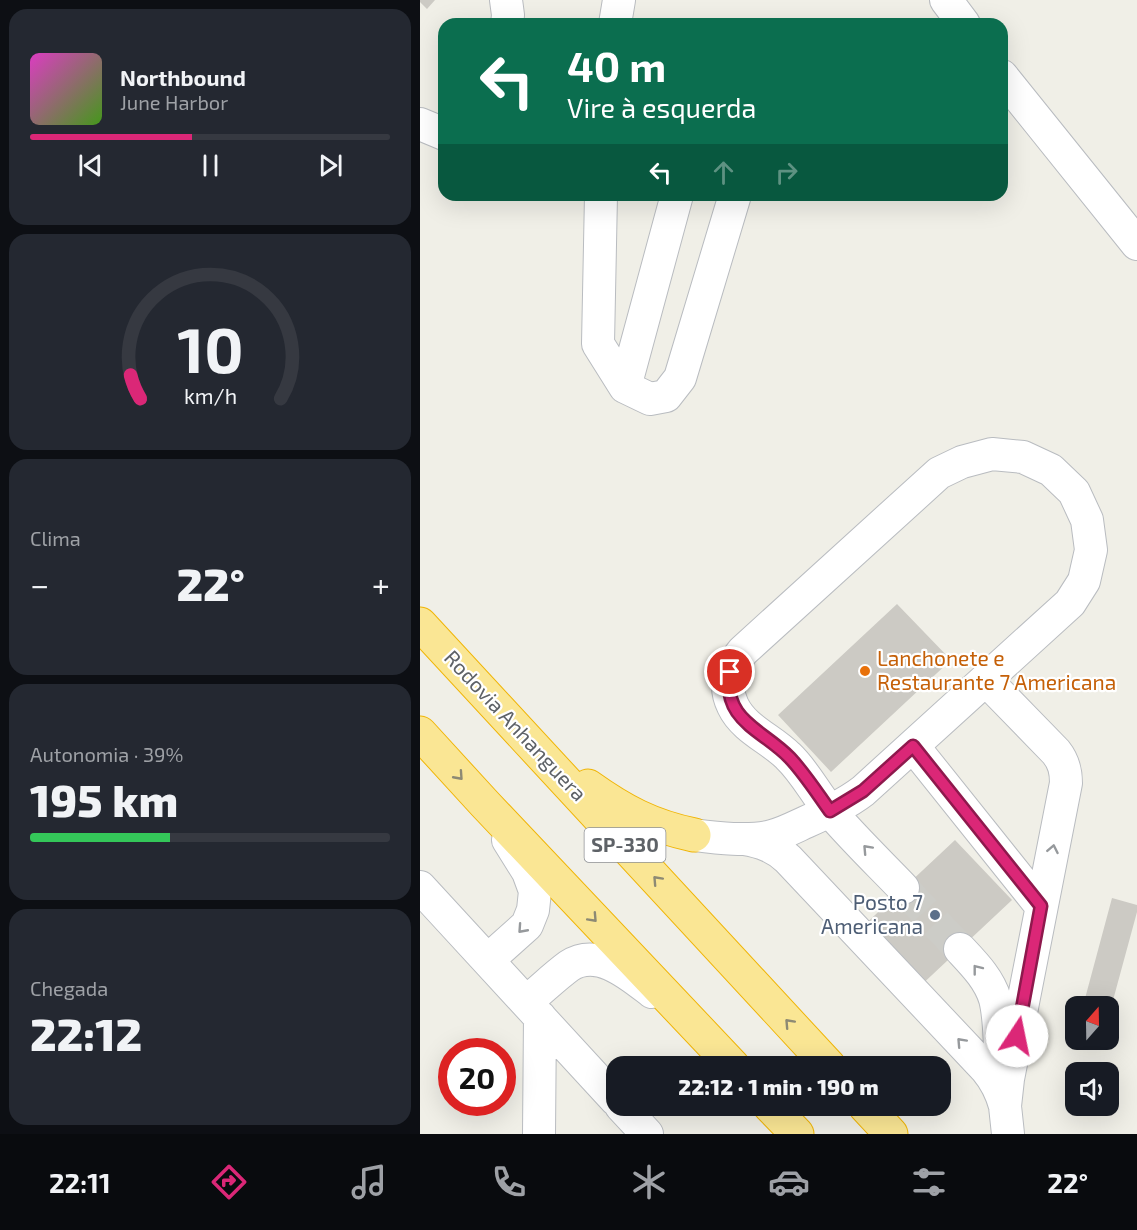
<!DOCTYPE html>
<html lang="pt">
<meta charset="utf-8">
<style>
:root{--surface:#171b24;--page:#242831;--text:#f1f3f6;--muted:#9ea1a6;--line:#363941;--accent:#db2777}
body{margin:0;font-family:"Exo 2",sans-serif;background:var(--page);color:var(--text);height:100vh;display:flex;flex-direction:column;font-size:22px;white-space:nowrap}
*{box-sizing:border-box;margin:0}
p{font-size:20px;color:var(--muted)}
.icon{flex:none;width:33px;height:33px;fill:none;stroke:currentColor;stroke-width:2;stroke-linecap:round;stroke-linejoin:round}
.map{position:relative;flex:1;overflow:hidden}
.sheet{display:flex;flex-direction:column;gap:9px;padding:9px;background:#0d0f14;width:420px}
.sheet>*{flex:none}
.top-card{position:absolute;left:18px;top:18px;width:570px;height:183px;border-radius:18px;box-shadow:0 6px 24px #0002;background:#0b6e4f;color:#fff;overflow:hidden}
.needle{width:39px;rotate:20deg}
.controls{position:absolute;left:645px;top:996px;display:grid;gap:12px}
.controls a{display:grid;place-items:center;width:54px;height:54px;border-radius:12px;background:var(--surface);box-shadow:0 6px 24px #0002;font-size:30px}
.speed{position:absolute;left:18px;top:1038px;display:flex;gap:12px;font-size:30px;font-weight:700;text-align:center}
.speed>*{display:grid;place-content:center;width:78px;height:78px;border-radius:50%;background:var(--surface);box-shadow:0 6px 24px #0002;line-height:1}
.speed .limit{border:9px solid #d22;background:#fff;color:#111}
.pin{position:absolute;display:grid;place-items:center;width:51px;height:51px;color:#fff;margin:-26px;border:3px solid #fff;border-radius:50%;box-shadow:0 2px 6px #0007}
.me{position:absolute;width:66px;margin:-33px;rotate:11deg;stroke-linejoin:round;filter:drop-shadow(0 0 4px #0008)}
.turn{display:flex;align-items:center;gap:21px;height:126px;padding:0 30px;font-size:27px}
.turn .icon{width:78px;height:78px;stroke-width:2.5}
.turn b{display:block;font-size:42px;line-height:51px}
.lanes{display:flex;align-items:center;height:57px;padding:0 30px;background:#0003;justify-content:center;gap:30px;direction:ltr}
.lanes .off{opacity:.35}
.big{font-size:45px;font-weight:800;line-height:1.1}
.sheet .card{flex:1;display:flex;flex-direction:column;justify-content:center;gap:9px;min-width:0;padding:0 21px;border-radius:18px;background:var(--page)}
.sheet .dial{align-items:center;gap:0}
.dial svg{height:156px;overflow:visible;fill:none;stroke:var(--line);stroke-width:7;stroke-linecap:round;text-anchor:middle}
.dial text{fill:var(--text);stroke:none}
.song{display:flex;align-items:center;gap:18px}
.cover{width:72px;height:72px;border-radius:9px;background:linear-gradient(135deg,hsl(310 70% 55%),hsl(100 70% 35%))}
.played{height:6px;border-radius:3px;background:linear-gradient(90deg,var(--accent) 45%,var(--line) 45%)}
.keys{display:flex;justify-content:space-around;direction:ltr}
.heat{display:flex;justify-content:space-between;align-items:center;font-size:33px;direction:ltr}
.charge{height:9px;border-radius:4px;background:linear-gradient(90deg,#34c759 39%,var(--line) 0)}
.trip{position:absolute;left:186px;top:1056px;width:345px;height:60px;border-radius:18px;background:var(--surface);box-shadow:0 6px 24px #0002;font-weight:800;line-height:60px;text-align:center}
.tab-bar{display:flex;height:96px;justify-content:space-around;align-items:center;background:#090b0e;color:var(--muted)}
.tab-bar .icon{width:42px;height:42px}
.tab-bar .active{color:var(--accent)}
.tab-bar b{font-size:27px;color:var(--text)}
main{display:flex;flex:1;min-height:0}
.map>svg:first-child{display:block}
</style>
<main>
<section class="sheet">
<div class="card">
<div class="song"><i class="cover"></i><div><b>Northbound</b><p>June Harbor</p></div></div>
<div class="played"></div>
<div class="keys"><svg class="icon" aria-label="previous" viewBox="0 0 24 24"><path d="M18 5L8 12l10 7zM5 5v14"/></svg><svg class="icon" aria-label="pause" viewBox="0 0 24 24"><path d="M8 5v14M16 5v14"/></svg><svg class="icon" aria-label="next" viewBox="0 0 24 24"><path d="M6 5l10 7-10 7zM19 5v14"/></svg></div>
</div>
<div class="card dial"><svg viewBox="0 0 100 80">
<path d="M14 69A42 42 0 1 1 86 69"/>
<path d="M14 69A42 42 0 0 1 9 57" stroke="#db2777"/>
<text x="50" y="56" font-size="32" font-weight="700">10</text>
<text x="50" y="72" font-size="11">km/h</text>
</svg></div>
<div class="card"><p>Clima</p>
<div class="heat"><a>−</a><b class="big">22°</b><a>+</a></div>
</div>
<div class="card"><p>Autonomia · 39%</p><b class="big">195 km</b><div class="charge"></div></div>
<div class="card"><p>Chegada</p><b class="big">22:12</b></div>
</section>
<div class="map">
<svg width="717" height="1134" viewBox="0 0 717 1134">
<rect width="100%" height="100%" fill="#f0efe7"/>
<!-- building -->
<path fill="#cccac4" d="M0 0H15L7 9 0 2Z
M477 604 531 660 411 772 358 715Z
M535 840 592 900 496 990 439 930Z
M692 898 717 905V912L689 1015 688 1006H663Z"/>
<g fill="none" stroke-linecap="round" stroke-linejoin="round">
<!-- minor-tunnel -->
<path stroke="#ccccc7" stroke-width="32" stroke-dasharray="32 16" stroke-linecap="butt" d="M483 888 540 949"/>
<!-- minor casing -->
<g stroke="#b9bcc0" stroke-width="34">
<path id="minor" d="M86 0 88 15 87 24
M526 0 544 24
M195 24 199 0
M582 76 717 244
M0 124 24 134
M181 195 178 344 205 387 230 399 246 396 260 378 315 195
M205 387 257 195
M566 680 636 752C644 762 646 771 646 783L588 1079 585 1106 588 1134
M493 746 621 906
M274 835C297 838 329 842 352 836 364 833 375 827 386 822 406 813 426 804 443 791L650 603 664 581 671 550 667 520 654 492 631 470 603 457 572 454 542 462 519 473 323 651C309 667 303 686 313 706 324 729 351 739 368 756 385 772 395 793 410 811 433 838 459 863 483 888
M324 839C342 842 355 847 368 859L566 1069C576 1081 581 1091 585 1106
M0 887 196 1100
M540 949C554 964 569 979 575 999 580 1018 579 1040 581 1060
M68 960 107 925 113 910 115 891 108 872 88 840
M106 1002C121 990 134 977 149 966 178 947 210 975 232 992
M201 1106 227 1134
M119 1134 120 1017"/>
</g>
<!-- highway casing -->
<g stroke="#f0b507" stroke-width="35">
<path id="highway" d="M0 624 409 1066
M0 733 65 804 313 1066
M168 786C203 811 231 826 274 835
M350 1106 377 1134
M445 1106 471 1134"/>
</g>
<!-- minor -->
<use href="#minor" stroke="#fff" stroke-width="32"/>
<!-- highway -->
<use href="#highway" stroke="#fae694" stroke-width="33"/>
</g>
<!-- one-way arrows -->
<defs><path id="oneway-chevron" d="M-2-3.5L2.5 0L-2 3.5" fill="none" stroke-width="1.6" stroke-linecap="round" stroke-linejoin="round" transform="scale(1.5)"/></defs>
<g stroke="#8d8a74">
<use href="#oneway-chevron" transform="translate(39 776) rotate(48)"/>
<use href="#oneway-chevron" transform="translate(237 880) rotate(-133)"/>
<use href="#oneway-chevron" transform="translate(173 918) rotate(47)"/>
<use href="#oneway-chevron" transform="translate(369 1023) rotate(-133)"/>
</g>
<g stroke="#96999c">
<use href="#oneway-chevron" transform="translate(447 849) rotate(-133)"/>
<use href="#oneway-chevron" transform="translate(633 849) rotate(-79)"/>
<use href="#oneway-chevron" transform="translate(102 929) rotate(132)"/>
<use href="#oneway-chevron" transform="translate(557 969) rotate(-128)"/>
<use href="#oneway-chevron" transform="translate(541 1042) rotate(-133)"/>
</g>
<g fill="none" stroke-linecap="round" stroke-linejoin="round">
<!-- route casing -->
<g stroke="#8e194d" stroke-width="15">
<path id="route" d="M310 672C302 721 342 729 370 758 385 774 397 793 410 811L443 791 493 746 621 906 597 1036"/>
</g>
<!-- route -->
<use href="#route" stroke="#db2777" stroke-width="10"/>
</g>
<!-- markers -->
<circle fill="#e8710a" stroke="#fff" stroke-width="2" cx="445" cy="671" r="6"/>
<circle fill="#5c6f8a" stroke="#fff" stroke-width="2" cx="515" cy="915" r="6"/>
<g text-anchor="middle" stroke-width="4.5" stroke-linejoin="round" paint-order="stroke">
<!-- shield labels -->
<rect fill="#fff" stroke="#8e9195" stroke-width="1.5" x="164.5" y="828" width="81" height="34" rx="4.5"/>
<g font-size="20" font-weight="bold" fill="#5e6267">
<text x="205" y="852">SP-330</text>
</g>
<!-- food labels -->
<g font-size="21" fill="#c56008" stroke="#fff" text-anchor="start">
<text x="457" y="666">Lanchonete e<tspan x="457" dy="24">Restaurante 7 Americana</tspan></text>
</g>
<!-- street labels -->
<g font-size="21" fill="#5e6267" stroke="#fff">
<text transform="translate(95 726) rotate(47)" y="7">Rodovia Anhanguera</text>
</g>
<!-- service labels -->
<g font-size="21" fill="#4e5e75" stroke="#fff" text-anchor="end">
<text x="503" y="910">Posto 7<tspan x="503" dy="24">Americana</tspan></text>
</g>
</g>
</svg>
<div class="controls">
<a><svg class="needle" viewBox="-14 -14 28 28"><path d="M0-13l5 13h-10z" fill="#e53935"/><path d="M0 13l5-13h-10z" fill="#9ea1a6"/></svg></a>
<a><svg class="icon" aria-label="sound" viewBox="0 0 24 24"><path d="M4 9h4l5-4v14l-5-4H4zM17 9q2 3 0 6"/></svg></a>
</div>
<div class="speed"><div class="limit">20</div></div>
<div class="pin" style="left:310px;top:672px;background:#d93025"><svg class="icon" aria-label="arrive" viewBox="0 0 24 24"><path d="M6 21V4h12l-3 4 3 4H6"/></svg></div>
<svg class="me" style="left:597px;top:1036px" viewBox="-20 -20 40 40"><circle r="19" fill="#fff"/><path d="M0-13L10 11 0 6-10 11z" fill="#db2777"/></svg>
<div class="trip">22:12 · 1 min · 190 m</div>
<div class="top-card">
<div class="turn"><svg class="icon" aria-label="left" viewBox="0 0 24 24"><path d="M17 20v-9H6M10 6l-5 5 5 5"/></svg><div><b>40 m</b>Vire à esquerda</div></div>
<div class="lanes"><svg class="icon" aria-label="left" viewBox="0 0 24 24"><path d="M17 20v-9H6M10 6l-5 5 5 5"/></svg><svg class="icon off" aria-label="ahead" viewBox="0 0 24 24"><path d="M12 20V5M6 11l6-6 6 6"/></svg><svg class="icon off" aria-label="right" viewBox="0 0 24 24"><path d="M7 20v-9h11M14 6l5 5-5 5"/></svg></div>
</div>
</div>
</main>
<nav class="tab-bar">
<b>22:11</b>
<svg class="icon active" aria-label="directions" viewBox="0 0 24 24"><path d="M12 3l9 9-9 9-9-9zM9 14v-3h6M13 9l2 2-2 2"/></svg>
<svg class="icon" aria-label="music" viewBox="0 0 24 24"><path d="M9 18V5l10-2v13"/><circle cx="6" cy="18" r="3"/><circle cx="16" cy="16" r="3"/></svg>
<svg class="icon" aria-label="phone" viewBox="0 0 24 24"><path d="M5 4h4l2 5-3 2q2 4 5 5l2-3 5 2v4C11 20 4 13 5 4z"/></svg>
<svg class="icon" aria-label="climate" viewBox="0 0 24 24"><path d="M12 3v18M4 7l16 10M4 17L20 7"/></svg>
<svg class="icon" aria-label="car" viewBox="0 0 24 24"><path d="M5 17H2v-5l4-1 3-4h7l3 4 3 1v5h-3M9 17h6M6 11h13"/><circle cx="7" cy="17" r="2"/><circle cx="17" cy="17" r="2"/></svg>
<svg class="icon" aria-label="filters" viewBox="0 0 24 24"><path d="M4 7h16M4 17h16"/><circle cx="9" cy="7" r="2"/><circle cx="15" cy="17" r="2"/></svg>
<b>22°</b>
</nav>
